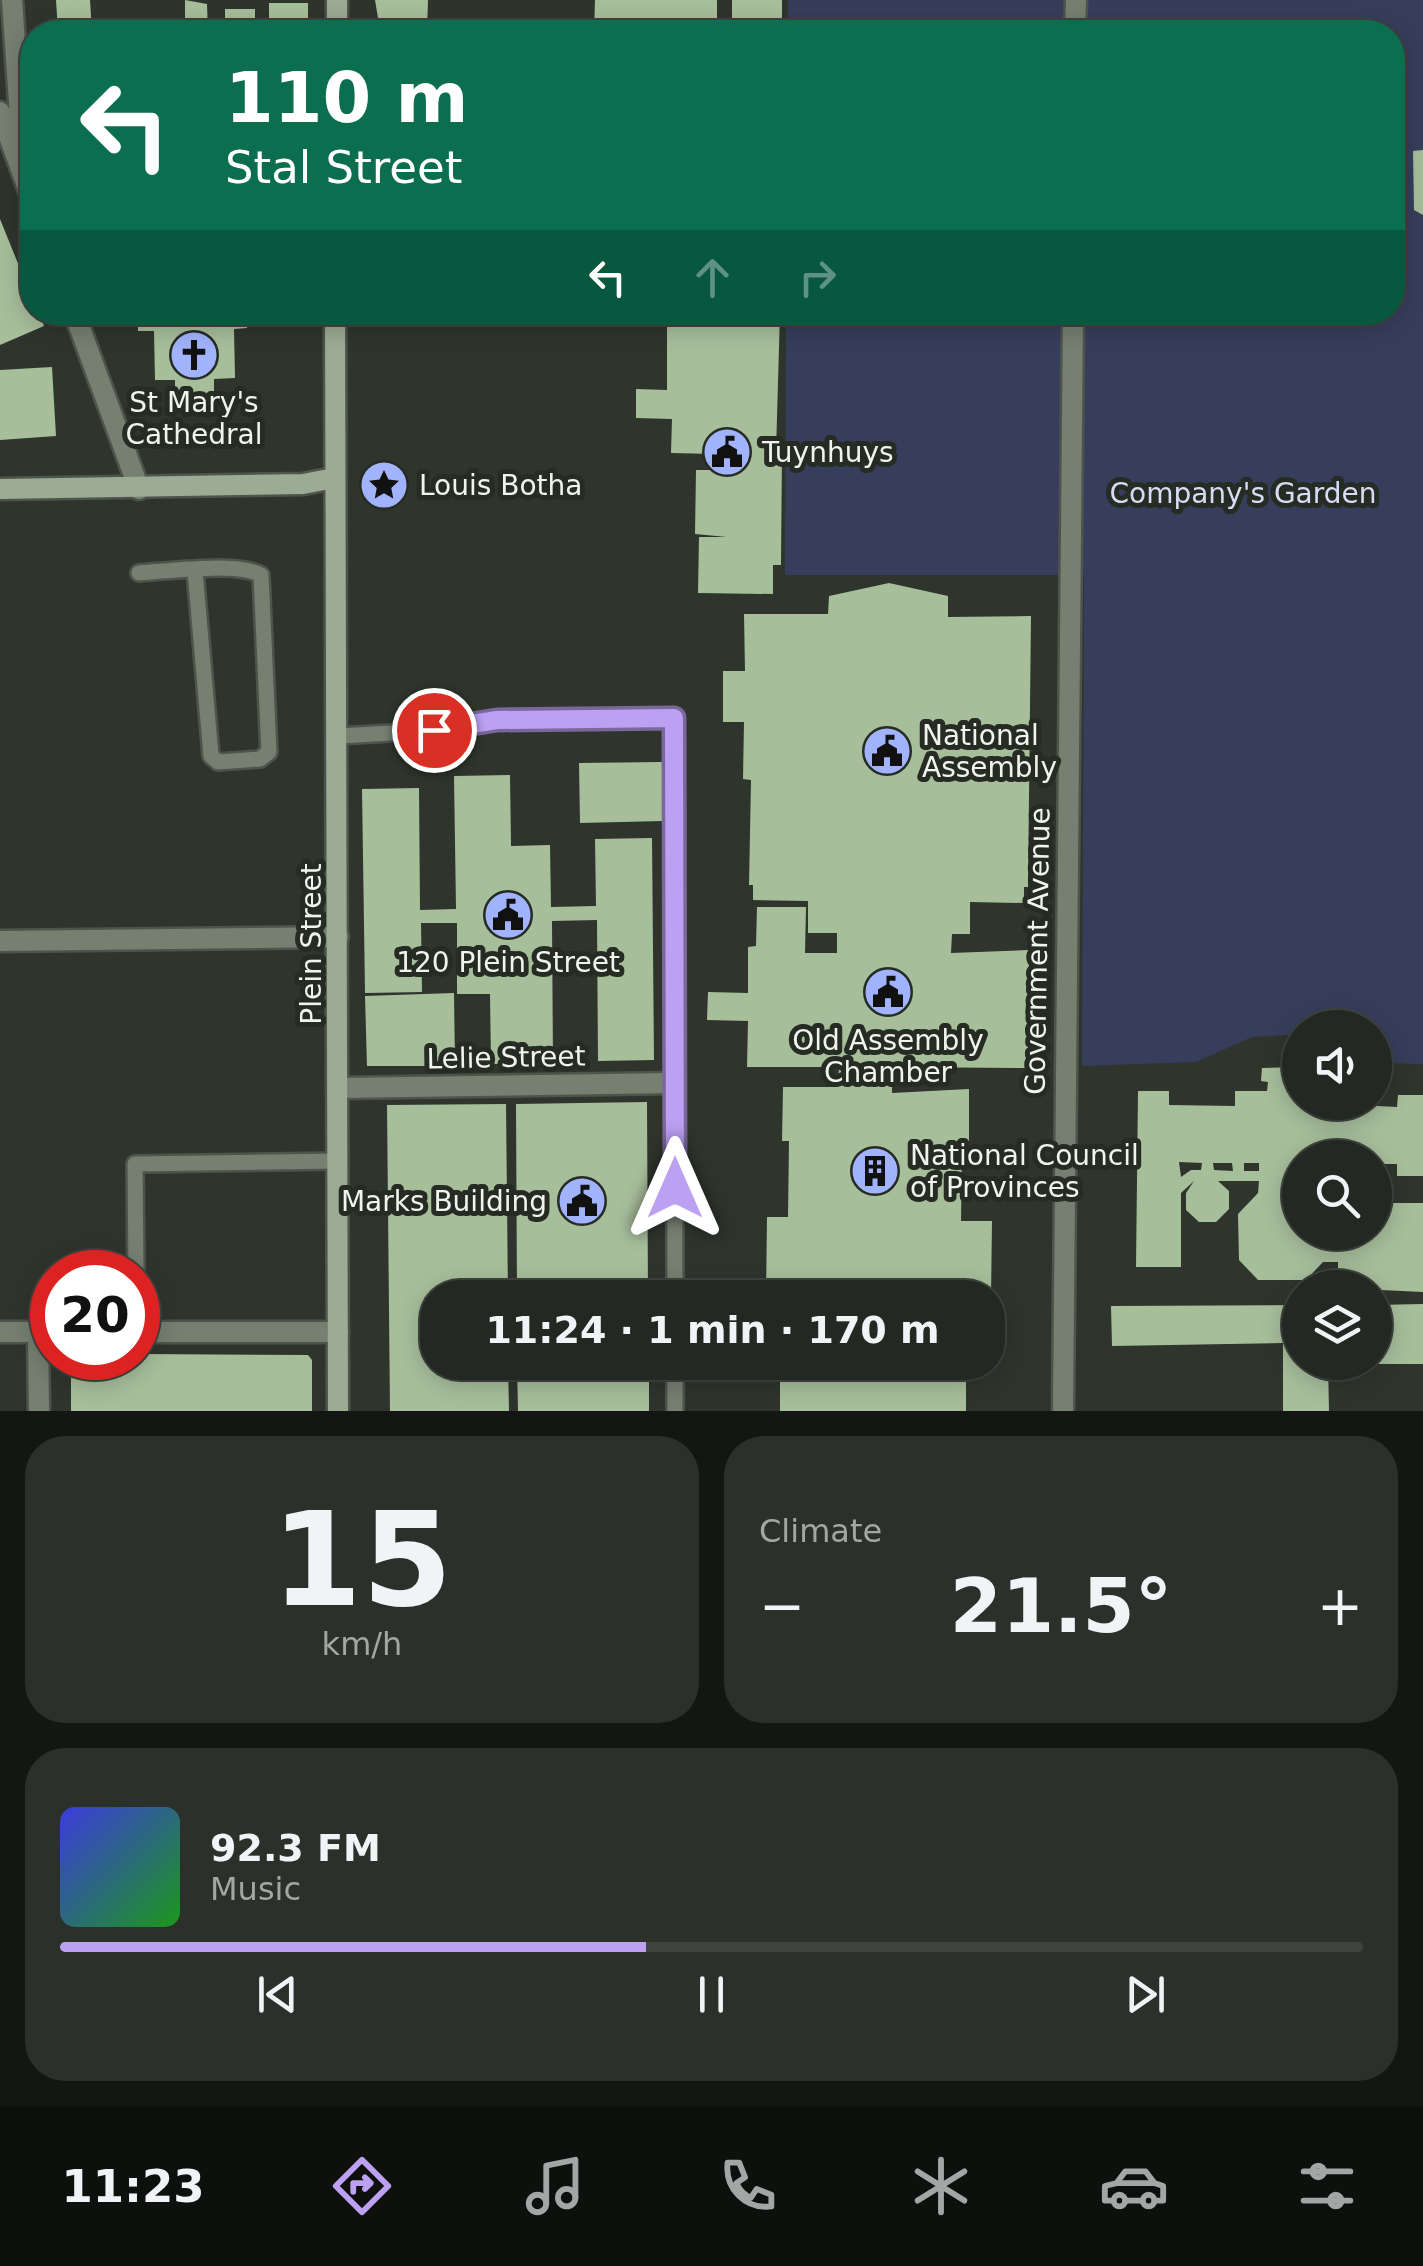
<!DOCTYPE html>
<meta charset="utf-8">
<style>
:root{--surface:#232822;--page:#2b302a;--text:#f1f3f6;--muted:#a3a6a5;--line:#404440;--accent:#bca0f2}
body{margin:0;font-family:"DejaVu Sans",sans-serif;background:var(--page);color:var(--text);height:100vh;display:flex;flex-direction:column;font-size:38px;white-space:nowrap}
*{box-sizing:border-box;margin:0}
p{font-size:32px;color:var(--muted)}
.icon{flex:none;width:55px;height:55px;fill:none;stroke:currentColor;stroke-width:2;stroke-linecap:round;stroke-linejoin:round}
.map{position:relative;height:1411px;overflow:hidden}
.panel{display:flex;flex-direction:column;gap:25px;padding:25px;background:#131613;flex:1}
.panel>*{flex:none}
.top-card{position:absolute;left:20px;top:20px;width:1385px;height:305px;border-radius:40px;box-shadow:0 5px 25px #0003,0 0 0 2px var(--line);background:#0b6e4f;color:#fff;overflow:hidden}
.fabs{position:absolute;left:1282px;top:1010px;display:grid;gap:20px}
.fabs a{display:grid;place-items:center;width:110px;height:110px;border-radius:50%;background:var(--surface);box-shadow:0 5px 25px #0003,0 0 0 2px var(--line);font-size:50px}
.speed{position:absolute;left:30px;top:1250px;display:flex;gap:20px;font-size:50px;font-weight:700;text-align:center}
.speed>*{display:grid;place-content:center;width:130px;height:130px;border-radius:50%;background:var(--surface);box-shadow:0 5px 25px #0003,0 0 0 2px var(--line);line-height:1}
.speed .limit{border:15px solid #d22;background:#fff;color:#111}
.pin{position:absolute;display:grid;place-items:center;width:85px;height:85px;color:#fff;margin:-42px;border:5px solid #fff;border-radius:50%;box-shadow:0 2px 10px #0007}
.me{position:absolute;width:110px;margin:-55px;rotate:0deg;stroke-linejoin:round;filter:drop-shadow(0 0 8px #0008)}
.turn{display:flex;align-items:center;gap:35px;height:210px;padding:0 40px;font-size:45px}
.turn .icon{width:130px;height:130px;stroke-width:2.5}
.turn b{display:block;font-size:70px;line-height:85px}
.lanes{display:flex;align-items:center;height:95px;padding:0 40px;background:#0003;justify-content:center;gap:50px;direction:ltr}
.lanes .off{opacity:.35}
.big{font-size:75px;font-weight:700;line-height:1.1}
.panel .card{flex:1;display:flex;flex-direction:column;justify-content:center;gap:15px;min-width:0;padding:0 35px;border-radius:40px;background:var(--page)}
.panel .dial{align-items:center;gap:0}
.dial b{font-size:130px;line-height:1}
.song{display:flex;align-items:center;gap:30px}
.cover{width:120px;height:120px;border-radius:15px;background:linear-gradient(135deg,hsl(240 70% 55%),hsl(120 70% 35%))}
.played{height:10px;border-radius:5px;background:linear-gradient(90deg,var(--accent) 45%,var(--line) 45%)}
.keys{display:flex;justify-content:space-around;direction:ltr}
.heat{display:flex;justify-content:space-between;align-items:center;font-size:55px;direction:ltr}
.panel .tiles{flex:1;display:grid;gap:25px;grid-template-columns:1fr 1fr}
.card:last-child{grid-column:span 2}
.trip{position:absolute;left:420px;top:1280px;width:585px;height:100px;border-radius:40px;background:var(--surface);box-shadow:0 5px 25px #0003,0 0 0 2px var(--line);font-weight:700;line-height:100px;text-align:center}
.menu{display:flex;height:160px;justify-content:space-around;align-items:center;background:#0e100e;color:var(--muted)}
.menu .icon{width:70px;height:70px}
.menu .current{color:var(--accent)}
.menu b{font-size:45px;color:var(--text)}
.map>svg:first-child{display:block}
</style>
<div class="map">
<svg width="1423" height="1411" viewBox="0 0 1423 1411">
<rect width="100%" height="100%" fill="#2f352d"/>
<!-- green -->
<path fill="#373e5b" d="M788 0H1423V1064L1375 1063V1028H1300V1034L1252 1037 1196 1062 1082 1066 1084 575H785L786 313 1392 312V32H788Z"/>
<!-- building -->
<path fill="#a7be9b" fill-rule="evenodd" d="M56 0H90L92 32H58Z
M185 0 207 4 208 32H185Z
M375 0H428L427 32H370L379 24Z
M595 0H717V32H594Z
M732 0H782V32H732Z
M269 3H308V32H269Z
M225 9H255V32H225Z
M1423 150V215L1414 210 1413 151Z
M0 219 32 298V312H39L44 326 0 345Z
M138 312H247V328L234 329 235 378 214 379V394L175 395V380H155L154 331H138Z
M667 312H780L776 452H782L781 565H773V594L698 593 699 537H727L695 534 696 470H714L715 454 671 453 672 419 636 418V389L667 390Z
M52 367 56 436 0 440V370Z
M889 583 948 596V617L1031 616 1028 887H1024V903L970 902V934H952L951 953 1029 950 1028 1068 892 1067V1093L969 1089V1141L962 1142 961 1221H992L991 1298H766L767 1217H788L789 1141H782L783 1087H838L839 1067H747L748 1021 707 1020 708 992 748 993V947L756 946 757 907H806L805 953H837V933H808V901L753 900V885H749L751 780 743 779 744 722H723V671H745L744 614H828L829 596Z
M662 762 663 821 580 823 579 763Z
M510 775 511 846 550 845 551 907 596 906 595 839 652 838 654 1060 598 1061 597 920 552 921 553 1063 491 1064 490 994H457V923H421L422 992 365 993 362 789 419 788 420 910 456 909 454 776Z
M454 993 455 1066H367L365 996Z
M1300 1067V1102L1397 1107 1398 1095H1423V1176H1397V1164H1375V1158H1300V1232H1375V1203H1423V1292L1338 1288V1262H1323L1306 1280H1258L1239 1260 1238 1214 1258 1193 1259 1181H1218L1229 1191V1209L1216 1222H1199L1186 1210V1193L1194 1181 1181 1193V1267H1136L1138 1091H1169V1105L1235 1106V1091H1267L1268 1082 1261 1081 1262 1068ZM1179 1162 1202 1163 1201 1170H1191L1181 1177ZM1213 1163H1232L1233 1171 1214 1170ZM1244 1163H1259V1171H1244Z
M647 1102 648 1298H517L516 1104Z
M506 1104 508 1298H438V1362H508L509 1411H390L387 1105Z
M1423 1304V1364H1375V1305Z
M1300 1305V1362H1328L1329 1411H1283V1343L1112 1346 1111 1306Z
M138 1354 308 1355 312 1360V1411H71V1366L80 1358Z
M517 1362H649V1411H518Z
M788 1362H960V1379H966V1411H780V1378H788Z"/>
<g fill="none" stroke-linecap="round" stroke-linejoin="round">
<!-- lane casing -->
<g stroke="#4e544c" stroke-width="20">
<path id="lane" d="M139 573C166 571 239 562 261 575L269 752 260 759 218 762 211 756 195 571
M339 736 460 729 497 720 674 718 675 1298
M136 1272 135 1164 338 1161
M675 1362V1411"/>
</g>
<!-- street casing -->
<g stroke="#4e544c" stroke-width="25">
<path id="street" d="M12 0 24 175
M1075 32 1076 0
M0 112 32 199
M74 312 139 489
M0 941 338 937
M339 1088 674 1083
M0 1332H52
M38 1332 39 1411
M138 1332H338
M1063 1411 1073 312"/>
</g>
<!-- secondary casing -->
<g stroke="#4e544c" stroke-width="25">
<path id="secondary" d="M337 0V32
M335 312 338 1411
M0 489 303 484 334 478"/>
</g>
<!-- lane -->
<use href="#lane" stroke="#768071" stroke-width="15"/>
<!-- street -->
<use href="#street" stroke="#768071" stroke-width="20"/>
<!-- secondary -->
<use href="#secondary" stroke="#9bab94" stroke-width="20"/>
</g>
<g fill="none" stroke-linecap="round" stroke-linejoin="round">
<!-- route casing -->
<g stroke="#7a689d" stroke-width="25">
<path id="route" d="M434 730 497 720 674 718 675 1188"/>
</g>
<!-- route -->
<use href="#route" stroke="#bca0f2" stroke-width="18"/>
</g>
<!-- icons -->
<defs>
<g id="church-disc" transform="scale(2.5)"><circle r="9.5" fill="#a1b3fd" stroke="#262b23"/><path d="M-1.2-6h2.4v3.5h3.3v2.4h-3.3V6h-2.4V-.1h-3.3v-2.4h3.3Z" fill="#111"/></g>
<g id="civic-disc" transform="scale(2.5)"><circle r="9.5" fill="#a1b3fd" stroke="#262b23"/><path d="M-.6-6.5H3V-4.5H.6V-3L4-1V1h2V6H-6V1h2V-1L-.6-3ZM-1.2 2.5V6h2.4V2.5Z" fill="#111"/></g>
<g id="sight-disc" transform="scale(2.5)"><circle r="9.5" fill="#a1b3fd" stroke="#262b23"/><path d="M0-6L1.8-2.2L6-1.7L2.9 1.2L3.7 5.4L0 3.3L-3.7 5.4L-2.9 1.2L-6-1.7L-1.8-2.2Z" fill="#111"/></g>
<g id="building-disc" transform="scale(2.5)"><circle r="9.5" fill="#a1b3fd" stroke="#262b23"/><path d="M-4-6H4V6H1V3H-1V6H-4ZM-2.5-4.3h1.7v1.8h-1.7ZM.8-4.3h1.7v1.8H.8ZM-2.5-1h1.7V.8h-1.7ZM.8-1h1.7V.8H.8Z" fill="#111"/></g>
</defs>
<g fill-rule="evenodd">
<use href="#church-disc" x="194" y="355"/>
<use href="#civic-disc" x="727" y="452"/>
<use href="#sight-disc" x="384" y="485"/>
<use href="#civic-disc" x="887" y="751"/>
<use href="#civic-disc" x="508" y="915"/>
<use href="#civic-disc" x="888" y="992"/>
<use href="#building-disc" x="875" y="1171"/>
<use href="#civic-disc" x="582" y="1201"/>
</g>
<g text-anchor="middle" stroke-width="10" stroke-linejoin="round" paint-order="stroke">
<!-- poi labels -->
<g font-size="28" fill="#f0f4ee" stroke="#262b23" text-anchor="start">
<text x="194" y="412" text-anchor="middle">St Mary's<tspan x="194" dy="32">Cathedral</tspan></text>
<text x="762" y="462">Tuynhuys</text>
<text x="419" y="495">Louis Botha</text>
<text x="922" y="745">National<tspan x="922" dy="32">Assembly</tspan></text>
<text x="508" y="972" text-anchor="middle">120 Plein Street</text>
<text x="888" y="1050" text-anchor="middle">Old Assembly<tspan x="888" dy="32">Chamber</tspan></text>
<text x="910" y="1165">National Council<tspan x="910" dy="32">of Provinces</tspan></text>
<text x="547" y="1211" text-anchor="end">Marks Building</text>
</g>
<!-- park labels -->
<g font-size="28" fill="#d5dcf4" stroke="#262b23">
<text x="1243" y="503">Company's Garden</text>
</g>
<!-- street labels -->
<g font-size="28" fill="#f0f4ee" stroke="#262b23">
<text transform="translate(311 944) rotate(-90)" y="10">Plein Street</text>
<text transform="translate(1037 951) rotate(-89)" y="10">Government Avenue</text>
<text transform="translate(506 1057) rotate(-1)" y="10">Lelie Street</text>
</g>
</g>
</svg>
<div class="fabs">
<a><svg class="icon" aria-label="sound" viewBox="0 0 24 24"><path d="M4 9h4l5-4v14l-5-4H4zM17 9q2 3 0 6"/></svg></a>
<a><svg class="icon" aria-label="search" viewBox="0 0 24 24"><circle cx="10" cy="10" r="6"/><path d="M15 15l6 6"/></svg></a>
<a><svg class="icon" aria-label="layers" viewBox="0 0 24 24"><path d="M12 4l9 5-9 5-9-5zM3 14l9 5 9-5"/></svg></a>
</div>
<div class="speed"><div class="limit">20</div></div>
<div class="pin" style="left:434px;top:730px;background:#d93025"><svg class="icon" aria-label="arrive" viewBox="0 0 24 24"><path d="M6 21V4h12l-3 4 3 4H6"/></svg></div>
<svg class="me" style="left:675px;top:1188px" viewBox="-20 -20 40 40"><path d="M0-17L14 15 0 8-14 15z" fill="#bca0f2" stroke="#fff" stroke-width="4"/></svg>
<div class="trip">11:24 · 1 min · 170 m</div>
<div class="top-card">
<div class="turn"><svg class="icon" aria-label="left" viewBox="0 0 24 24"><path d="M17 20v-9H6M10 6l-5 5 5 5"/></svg><div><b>110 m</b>Stal Street</div></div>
<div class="lanes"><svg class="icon" aria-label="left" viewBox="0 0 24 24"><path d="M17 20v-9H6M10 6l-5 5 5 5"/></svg><svg class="icon off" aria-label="ahead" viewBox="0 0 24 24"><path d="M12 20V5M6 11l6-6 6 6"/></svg><svg class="icon off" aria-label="right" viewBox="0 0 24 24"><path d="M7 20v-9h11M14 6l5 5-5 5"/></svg></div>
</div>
</div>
<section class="panel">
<div class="tiles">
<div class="card dial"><b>15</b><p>km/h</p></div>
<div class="card"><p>Climate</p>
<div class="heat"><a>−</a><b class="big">21.5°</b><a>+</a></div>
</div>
<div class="card">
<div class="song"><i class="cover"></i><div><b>92.3 FM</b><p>Music</p></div></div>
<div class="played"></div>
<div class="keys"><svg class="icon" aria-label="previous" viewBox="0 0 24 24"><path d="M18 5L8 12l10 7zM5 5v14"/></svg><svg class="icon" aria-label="pause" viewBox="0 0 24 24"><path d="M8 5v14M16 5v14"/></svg><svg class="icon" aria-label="next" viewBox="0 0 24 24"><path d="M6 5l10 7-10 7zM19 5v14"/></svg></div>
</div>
</div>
</section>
<nav class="menu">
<b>11:23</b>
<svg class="icon current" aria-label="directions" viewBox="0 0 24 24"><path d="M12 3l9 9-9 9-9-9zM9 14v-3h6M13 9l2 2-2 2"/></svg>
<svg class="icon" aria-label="music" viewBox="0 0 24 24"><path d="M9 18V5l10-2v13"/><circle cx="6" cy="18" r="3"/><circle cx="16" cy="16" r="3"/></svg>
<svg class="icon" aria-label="phone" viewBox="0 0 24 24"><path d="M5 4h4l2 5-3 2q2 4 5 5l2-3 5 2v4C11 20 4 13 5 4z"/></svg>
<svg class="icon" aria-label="climate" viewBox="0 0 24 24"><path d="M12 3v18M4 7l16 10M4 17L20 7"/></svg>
<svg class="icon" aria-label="car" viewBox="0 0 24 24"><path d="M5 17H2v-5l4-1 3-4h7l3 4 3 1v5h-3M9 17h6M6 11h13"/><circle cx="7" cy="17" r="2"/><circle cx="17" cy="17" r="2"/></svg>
<svg class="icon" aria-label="filters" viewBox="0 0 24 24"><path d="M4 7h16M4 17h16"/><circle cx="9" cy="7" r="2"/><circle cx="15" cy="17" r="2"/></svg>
</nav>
